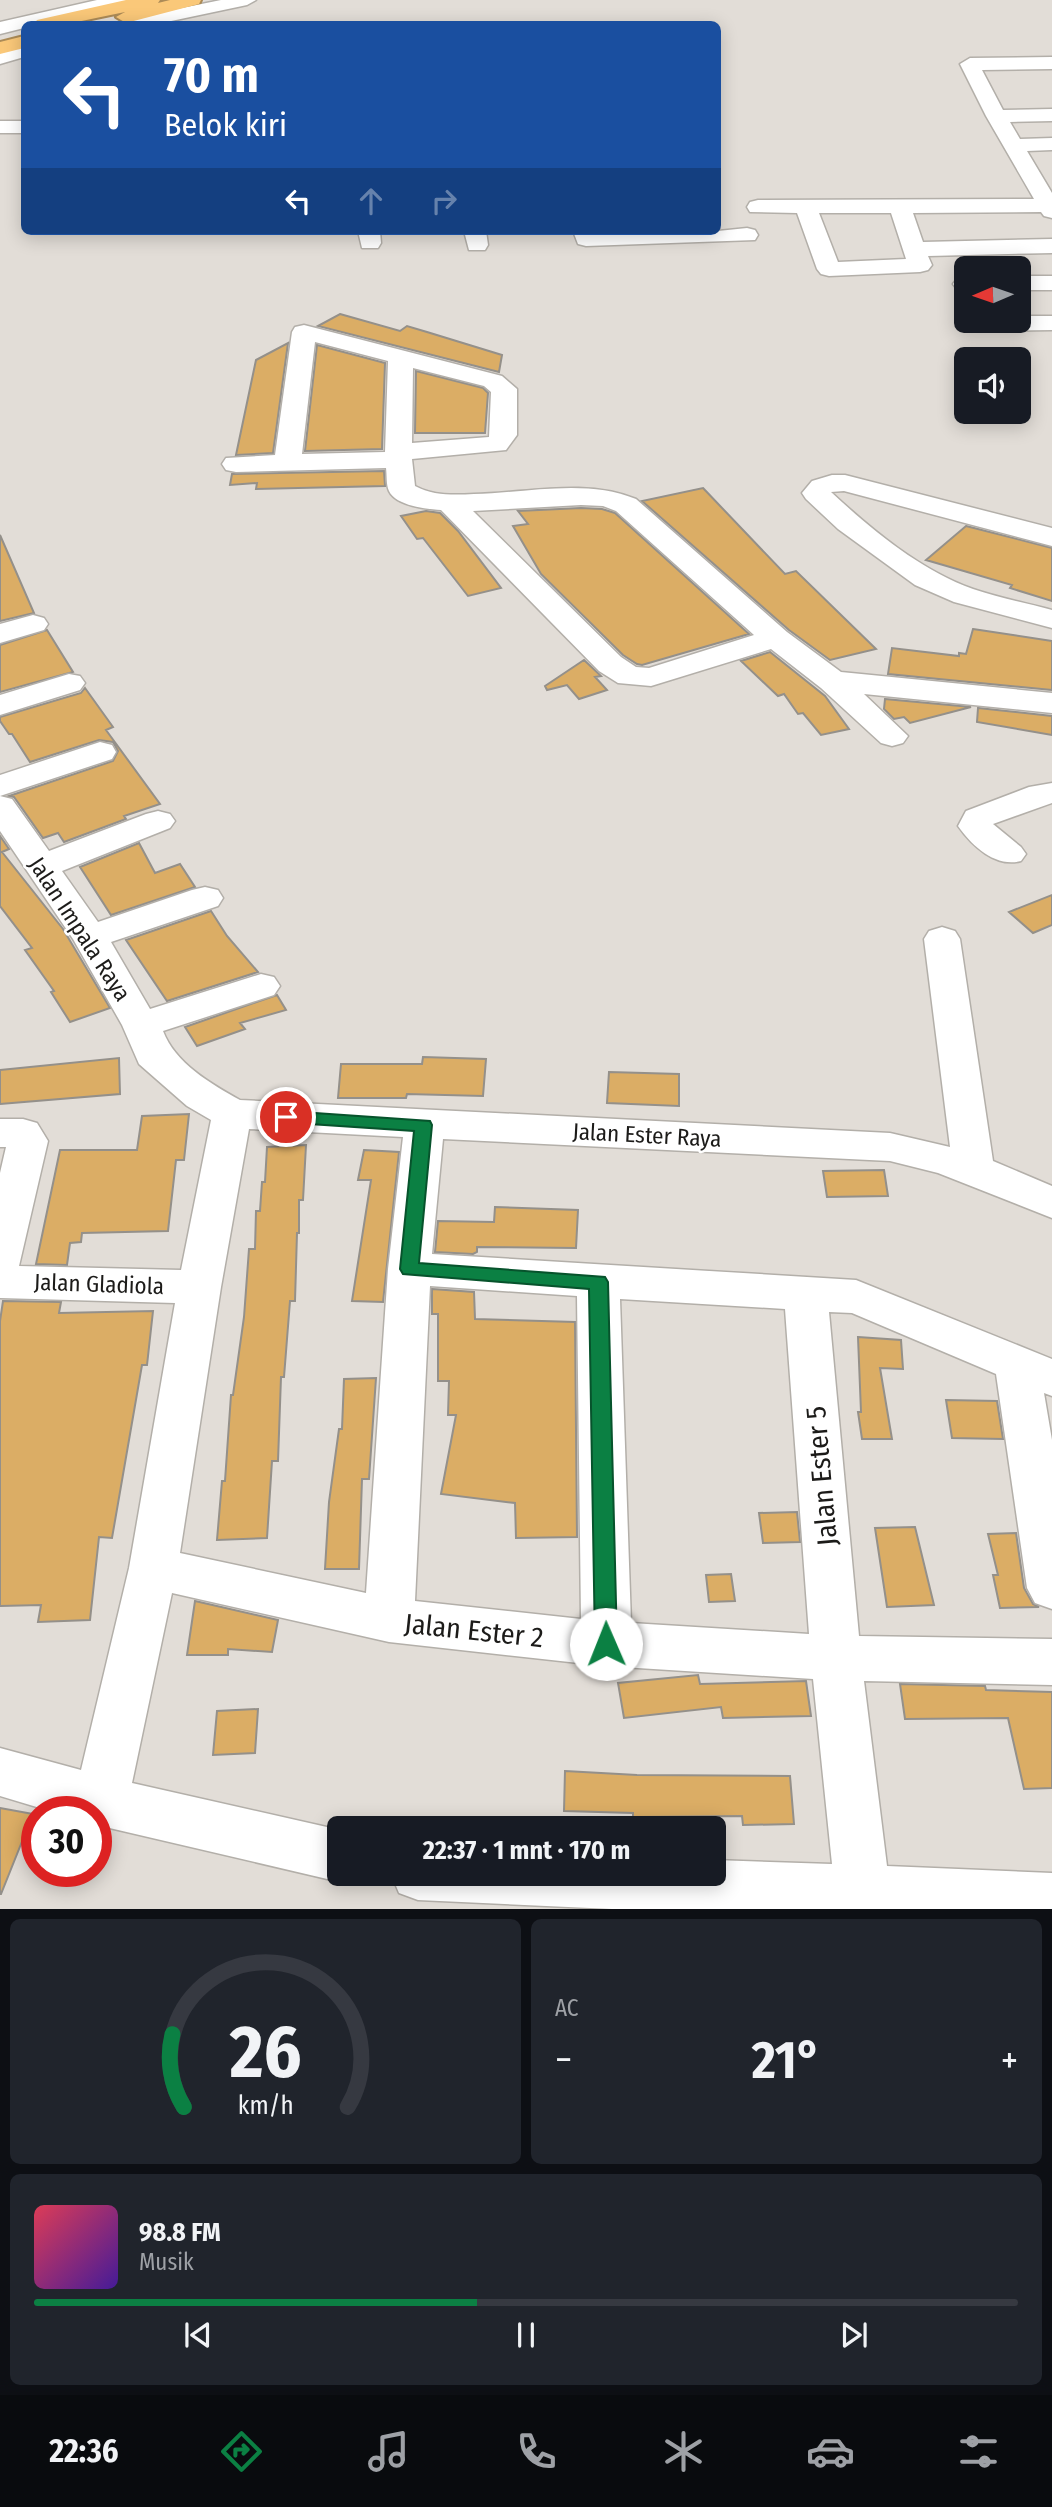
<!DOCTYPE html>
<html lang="id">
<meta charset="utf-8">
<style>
:root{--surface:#171b24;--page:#20242c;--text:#f1f3f6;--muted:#9ea1a6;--line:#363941;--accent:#0b8043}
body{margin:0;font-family:"Fira Sans Condensed",sans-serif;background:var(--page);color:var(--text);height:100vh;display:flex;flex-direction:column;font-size:26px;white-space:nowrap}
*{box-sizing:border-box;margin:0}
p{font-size:23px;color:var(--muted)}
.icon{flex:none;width:38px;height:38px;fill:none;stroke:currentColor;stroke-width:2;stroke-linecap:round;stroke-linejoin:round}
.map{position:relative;height:1909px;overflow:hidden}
.drawer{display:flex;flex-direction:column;gap:10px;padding:10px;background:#0d0f14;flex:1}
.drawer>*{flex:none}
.guide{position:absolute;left:21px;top:21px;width:700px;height:214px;border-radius:10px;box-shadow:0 4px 18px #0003;background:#1a4fa0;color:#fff;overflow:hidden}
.needle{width:46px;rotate:268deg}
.fabs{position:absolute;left:954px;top:256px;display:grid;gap:14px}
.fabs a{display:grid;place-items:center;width:77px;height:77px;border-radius:10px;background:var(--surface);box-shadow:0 4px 18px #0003;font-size:35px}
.speed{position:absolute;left:21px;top:1796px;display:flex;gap:14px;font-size:35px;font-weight:700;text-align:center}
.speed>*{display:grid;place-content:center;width:91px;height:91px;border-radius:50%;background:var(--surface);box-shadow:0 4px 18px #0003;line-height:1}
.speed .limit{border:10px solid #d22;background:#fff;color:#111}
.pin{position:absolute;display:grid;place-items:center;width:60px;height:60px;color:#fff;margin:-30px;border:4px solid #fff;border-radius:50%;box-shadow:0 2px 7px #0007}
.me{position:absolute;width:77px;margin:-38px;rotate:359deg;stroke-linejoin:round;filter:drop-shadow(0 0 5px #0008)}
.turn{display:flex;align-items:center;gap:24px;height:147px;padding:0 28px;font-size:32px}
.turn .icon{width:91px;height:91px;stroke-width:2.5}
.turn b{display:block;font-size:49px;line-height:60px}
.lanes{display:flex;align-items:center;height:66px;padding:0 28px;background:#0003;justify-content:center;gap:35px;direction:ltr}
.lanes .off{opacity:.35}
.big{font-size:52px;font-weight:700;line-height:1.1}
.drawer .card{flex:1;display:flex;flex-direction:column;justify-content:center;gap:10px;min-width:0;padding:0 24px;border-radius:10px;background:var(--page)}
.drawer .dial{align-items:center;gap:0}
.dial svg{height:182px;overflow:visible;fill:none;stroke:var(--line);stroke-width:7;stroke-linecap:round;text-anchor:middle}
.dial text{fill:var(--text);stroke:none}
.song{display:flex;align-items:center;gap:21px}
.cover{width:84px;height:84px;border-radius:10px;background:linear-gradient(135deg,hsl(350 70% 55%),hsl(260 70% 35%))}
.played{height:7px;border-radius:4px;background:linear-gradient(90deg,var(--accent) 45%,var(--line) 45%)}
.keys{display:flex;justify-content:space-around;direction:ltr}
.heat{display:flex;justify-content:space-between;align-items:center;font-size:38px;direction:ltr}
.drawer .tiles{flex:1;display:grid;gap:10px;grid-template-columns:1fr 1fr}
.card:last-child{grid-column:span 2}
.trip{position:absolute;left:327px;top:1816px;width:399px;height:70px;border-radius:10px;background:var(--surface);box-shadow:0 4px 18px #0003;font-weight:700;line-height:70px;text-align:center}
.dock{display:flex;height:112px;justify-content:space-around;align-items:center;background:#090b0e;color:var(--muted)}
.dock .icon{width:49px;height:49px}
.dock .on{color:var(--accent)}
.dock b{font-size:32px;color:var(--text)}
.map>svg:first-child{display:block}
</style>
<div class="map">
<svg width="1052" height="1909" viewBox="0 0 1052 1909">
<rect width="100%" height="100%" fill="#e2ddd7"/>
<!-- building -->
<path fill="#dbad65" stroke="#94908a" stroke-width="2" d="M340 314 400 331 407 326 427 332 502 355 499 372 318 326Z
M288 343 273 453 236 455 256 360Z
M317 345 385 363 382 449 305 451Z
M416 371 483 388 488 393 485 433H415Z
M384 471 385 486 256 489 257 483 230 485 232 474Z
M703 488 785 574 796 571 876 649 830 660 789 630 642 501Z
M581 508 602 509 615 513 749 634 642 665 637 664 623 655 541 574 513 526 528 524 518 511Z
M426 511 440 513 458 531 501 588 468 596 423 538 417 539 401 516Z
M966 526 1052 548V601L1010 588 1012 585 926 560Z
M0 535 34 613 0 621Z
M973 629 1052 641V690L888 674 892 648 959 656V653L966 654Z
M47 630 73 672 0 692V645Z
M770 652 825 696 849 729 821 735 803 713 798 714 784 694 778 696 741 661Z
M584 660 601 676 595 677 607 690 579 699 567 685 547 690 545 686Z
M85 688 113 727 106 730 160 804 124 816 126 819 64 842 58 833 43 838 14 797 9 796 113 761 118 751 113 742 99 740 30 762 12 734H9L0 721V717L81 693Z
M885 699 971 707 910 723 904 717 894 719 884 709Z
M978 708 1052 716V735L977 722Z
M0 836 9 849 2 852 63 929 110 1008 70 1022 51 992 54 991 25 950 32 948 0 906Z
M139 843 155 873 180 864 195 887 111 915 80 867Z
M1052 895V925L1033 933 1009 912Z
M211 911 227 936 258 972 167 1001 126 940Z
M277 995 286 1010 240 1023 245 1029 197 1046 185 1027Z
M423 1057 486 1059 483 1096 407 1094 406 1098H338L341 1064H422Z
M119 1058 120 1094 0 1104V1070Z
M609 1072 679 1074V1106L607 1103Z
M189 1114 184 1160H176L168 1231 82 1233 81 1242 70 1243 67 1265 36 1264 60 1150H137L142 1116Z
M306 1145 303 1200H299V1233H297L295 1301H290L284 1377H281L278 1461H272L267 1538 217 1540 222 1481H225L231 1395H233L244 1317 249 1249H255L256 1211H260L262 1182H265L267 1147Z
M364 1150 399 1152 383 1302 352 1301 371 1180H358Z
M884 1170 888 1196 827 1197 823 1171Z
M495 1207 578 1210 576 1248 477 1247V1252L473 1254 435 1252 438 1221 494 1222Z
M432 1289 474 1292 475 1319 575 1322 577 1537 516 1538 515 1503 441 1494 456 1415H448L449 1381H438V1314H432Z
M3 1301 61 1302 59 1313 153 1311 147 1365H142L112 1538 99 1537 90 1620 38 1622 41 1605 0 1606V1321Z
M858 1337 901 1340 903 1369 880 1368 892 1439H862L858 1412H861Z
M376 1378 369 1479H362L359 1569H325L329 1502 339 1429H342L344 1379Z
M946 1400 997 1401 1003 1439 952 1438Z
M797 1512 800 1542 763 1543 759 1513Z
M915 1527 934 1605 887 1607 875 1528Z
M1016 1533 1024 1588 1033 1604 1039 1607 1000 1608 993 1575H998L988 1534Z
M731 1574 735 1601 709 1602 706 1575Z
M195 1601 278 1620 272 1652 228 1649V1655H187Z
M698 1675 700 1684 806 1681 811 1716 723 1718 721 1707 624 1718 618 1683Z
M900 1684 985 1686 986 1690 1052 1692V1788L1024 1789 1008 1718 905 1719Z
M258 1709 255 1753 213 1755 217 1711Z
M565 1771 637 1775 790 1776 794 1824 743 1825 742 1816 633 1817V1813L564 1811Z
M0 1808 33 1814 1 1894H0Z"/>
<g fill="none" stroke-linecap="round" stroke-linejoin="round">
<!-- minor casing -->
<g stroke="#b3afa9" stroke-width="3">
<path id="minor" d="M97 0H129L126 4 38 24H24V28L0 34V22Z
M221 0H256L247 5 157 24H124L133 18Z
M24 45V57L0 64V52Z
M1052 57V69L982 70 1003 110 1052 109V121L1010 122 1020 139 1052 138V150L1027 151 1052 193V218L1044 216 1041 212 913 213 923 242 1052 239V253L928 256 932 265 928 270 920 272 829 276 821 274 817 269 797 213 750 212 747 207 750 202 758 200 1034 199 986 116 960 64 970 58ZM819 213H891L906 259 838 262Z
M0 121H24V133H0Z
M747 228 755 230 758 235 755 240 586 246 578 244 573 231H718Z
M358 231H380L381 243 378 248H362Z
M464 231H486L488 245 485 250H469Z
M1018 276H1052V290H1018Z
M965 277 966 291 957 289 953 284 957 279Z
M1018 316H1052V330L975 331 966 329 963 324 966 319 1018 320Z
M304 325 502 376 517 389V435L506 450 412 459 415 486C433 496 455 495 474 494 526 493 586 478 636 499L787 632 841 672 1052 693V713L864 694 908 736 903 743 892 746 881 743 821 688 771 649 651 686 618 683 599 671 441 510C427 509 396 506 389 491 386 485 387 475 386 468L236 472 226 470 222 464 226 458 275 455 292 332 295 327ZM315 342 388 361 385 452 302 454ZM413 368 484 386 491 392 489 437 412 443ZM581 505 603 506 616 511 754 635 649 668 636 667 621 657 473 511Z
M832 475H845L1052 528V546L844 491 831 492C872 530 920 570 973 589 999 598 1026 603 1052 610V628L954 602 915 585 838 529 806 499 802 493 812 481Z
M33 615 44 618 48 624 44 630 0 643V624Z
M69 674 80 676 85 683 80 690 0 715V695Z
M100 742 112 745 116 752 112 759 0 796 12 799 49 851 146 814 158 811 170 814 175 821 170 828 62 871 98 922 192 890 205 887 218 890 223 898 218 906 111 942 150 1009 261 974 274 977 280 986 274 995 163 1031C175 1063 211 1084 240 1100L890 1133 950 1147 924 939 929 931 942 927 955 931 960 939 993 1161 1052 1186V1218L938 1173 890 1161 443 1139 432 1254 856 1280 1052 1359V1396L1044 1393 1052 1440V1609L1035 1603 1027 1588 996 1374 852 1313 829 1312 859 1636 1052 1639V1685L864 1681 887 1866 1052 1873V1909H612L418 1900 399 1893 391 1874H714V1860L832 1864 813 1679 606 1666 389 1642 172 1593 132 1783 340 1830V1874H359L340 1882 101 1826 96 1825V1811H50L0 1796V1748L81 1770 129 1568 175 1303 0 1298V1173L6 1147H0V1119H23L37 1123 48 1141 19 1266 181 1270 211 1120 187 1106 139 1064 122 1025 73 939 0 831V775ZM249 1129 403 1137 388 1269 366 1593 180 1553 221 1287ZM430 1286 577 1296 581 1619 415 1601ZM620 1299 785 1309 809 1634 631 1623Z
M1052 783V803L993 824 1021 847 1026 854 1021 861C996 868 972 846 958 826L966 811 1029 787Z"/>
</g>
<!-- highway casing -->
<g stroke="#ac8b57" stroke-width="4">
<path id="highway" d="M126 0H160L158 3 170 0H201L199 4 126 23 116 17 125 12 67 24H34L37 20Z
M24 36V48L0 54V42Z"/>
</g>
<!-- minor -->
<use href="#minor" fill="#fff" fill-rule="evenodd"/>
<!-- highway -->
<use href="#highway" fill="#fac879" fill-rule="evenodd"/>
</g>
<!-- route -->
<path fill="#0b8043" stroke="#07532c" stroke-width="2" d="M286 1111 430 1121 432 1125 419 1263 605 1277 608 1282 617 1644 614 1651 606 1653 599 1651 595 1644 589 1289 403 1274 400 1269 414 1131 280 1122 278 1117Z"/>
<g text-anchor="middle" stroke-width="5" stroke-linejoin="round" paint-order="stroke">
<!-- street labels -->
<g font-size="23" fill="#1c1b19" stroke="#fff">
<text transform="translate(80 929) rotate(57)" y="8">Jalan Impala Raya</text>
<text transform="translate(647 1135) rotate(3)" y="8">Jalan Ester Raya</text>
<text transform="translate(99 1284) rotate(2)" y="8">Jalan Gladiola</text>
</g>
<!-- near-street labels -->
<g font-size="28" fill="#1c1b19" stroke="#fff">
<text transform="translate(821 1476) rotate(-95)" y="10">Jalan Ester 5</text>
<text transform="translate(474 1630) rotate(6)" y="10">Jalan Ester 2</text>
</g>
</g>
</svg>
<div class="fabs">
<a><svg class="needle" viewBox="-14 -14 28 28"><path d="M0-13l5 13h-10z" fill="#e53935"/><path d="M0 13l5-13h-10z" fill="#9ea1a6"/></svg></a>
<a><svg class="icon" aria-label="sound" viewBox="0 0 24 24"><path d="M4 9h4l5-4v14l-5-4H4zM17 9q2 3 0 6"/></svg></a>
</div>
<div class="speed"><div class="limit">30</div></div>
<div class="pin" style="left:286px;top:1117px;background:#d93025"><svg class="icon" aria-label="arrive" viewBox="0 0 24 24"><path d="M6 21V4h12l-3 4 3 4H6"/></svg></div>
<svg class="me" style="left:606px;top:1644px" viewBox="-20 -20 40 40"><circle r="19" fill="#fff"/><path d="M0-13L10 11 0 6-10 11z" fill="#0b8043"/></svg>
<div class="trip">22:37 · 1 mnt · 170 m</div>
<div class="guide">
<div class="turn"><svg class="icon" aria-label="left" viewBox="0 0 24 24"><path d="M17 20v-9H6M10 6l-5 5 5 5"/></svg><div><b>70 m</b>Belok kiri</div></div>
<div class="lanes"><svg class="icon" aria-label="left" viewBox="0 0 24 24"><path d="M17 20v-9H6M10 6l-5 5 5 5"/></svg><svg class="icon off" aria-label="ahead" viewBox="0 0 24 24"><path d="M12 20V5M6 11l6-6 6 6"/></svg><svg class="icon off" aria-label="right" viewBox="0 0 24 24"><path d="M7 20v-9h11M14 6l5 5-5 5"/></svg></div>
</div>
</div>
<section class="drawer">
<div class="tiles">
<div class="card dial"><svg viewBox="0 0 100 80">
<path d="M14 69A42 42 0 1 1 86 69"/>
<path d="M14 69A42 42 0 0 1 9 37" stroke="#0b8043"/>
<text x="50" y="56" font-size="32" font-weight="700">26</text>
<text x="50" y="72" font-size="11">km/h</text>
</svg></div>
<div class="card"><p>AC</p>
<div class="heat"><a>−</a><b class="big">21°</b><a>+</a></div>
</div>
<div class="card">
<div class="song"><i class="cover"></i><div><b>98.8 FM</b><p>Musik</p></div></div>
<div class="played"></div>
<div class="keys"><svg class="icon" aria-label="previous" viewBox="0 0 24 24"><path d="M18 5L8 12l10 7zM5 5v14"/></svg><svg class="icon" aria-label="pause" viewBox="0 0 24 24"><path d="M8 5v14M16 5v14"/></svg><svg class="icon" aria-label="next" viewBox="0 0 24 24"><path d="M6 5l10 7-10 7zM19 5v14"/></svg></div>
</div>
</div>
</section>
<nav class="dock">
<b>22:36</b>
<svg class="icon on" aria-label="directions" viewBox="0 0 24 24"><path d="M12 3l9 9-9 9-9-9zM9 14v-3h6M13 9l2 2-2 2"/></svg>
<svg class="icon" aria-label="music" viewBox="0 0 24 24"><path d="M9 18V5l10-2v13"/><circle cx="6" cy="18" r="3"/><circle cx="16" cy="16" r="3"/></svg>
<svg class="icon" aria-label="phone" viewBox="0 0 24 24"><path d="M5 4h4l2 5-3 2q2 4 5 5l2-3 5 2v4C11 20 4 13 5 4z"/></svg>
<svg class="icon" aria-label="climate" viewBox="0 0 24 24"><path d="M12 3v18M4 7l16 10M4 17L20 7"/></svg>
<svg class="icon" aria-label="car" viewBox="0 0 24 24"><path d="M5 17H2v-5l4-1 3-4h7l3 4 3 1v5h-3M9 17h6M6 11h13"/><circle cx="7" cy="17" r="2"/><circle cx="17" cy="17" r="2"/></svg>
<svg class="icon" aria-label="filters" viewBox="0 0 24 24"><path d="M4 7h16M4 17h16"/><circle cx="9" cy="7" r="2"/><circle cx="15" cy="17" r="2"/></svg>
</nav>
